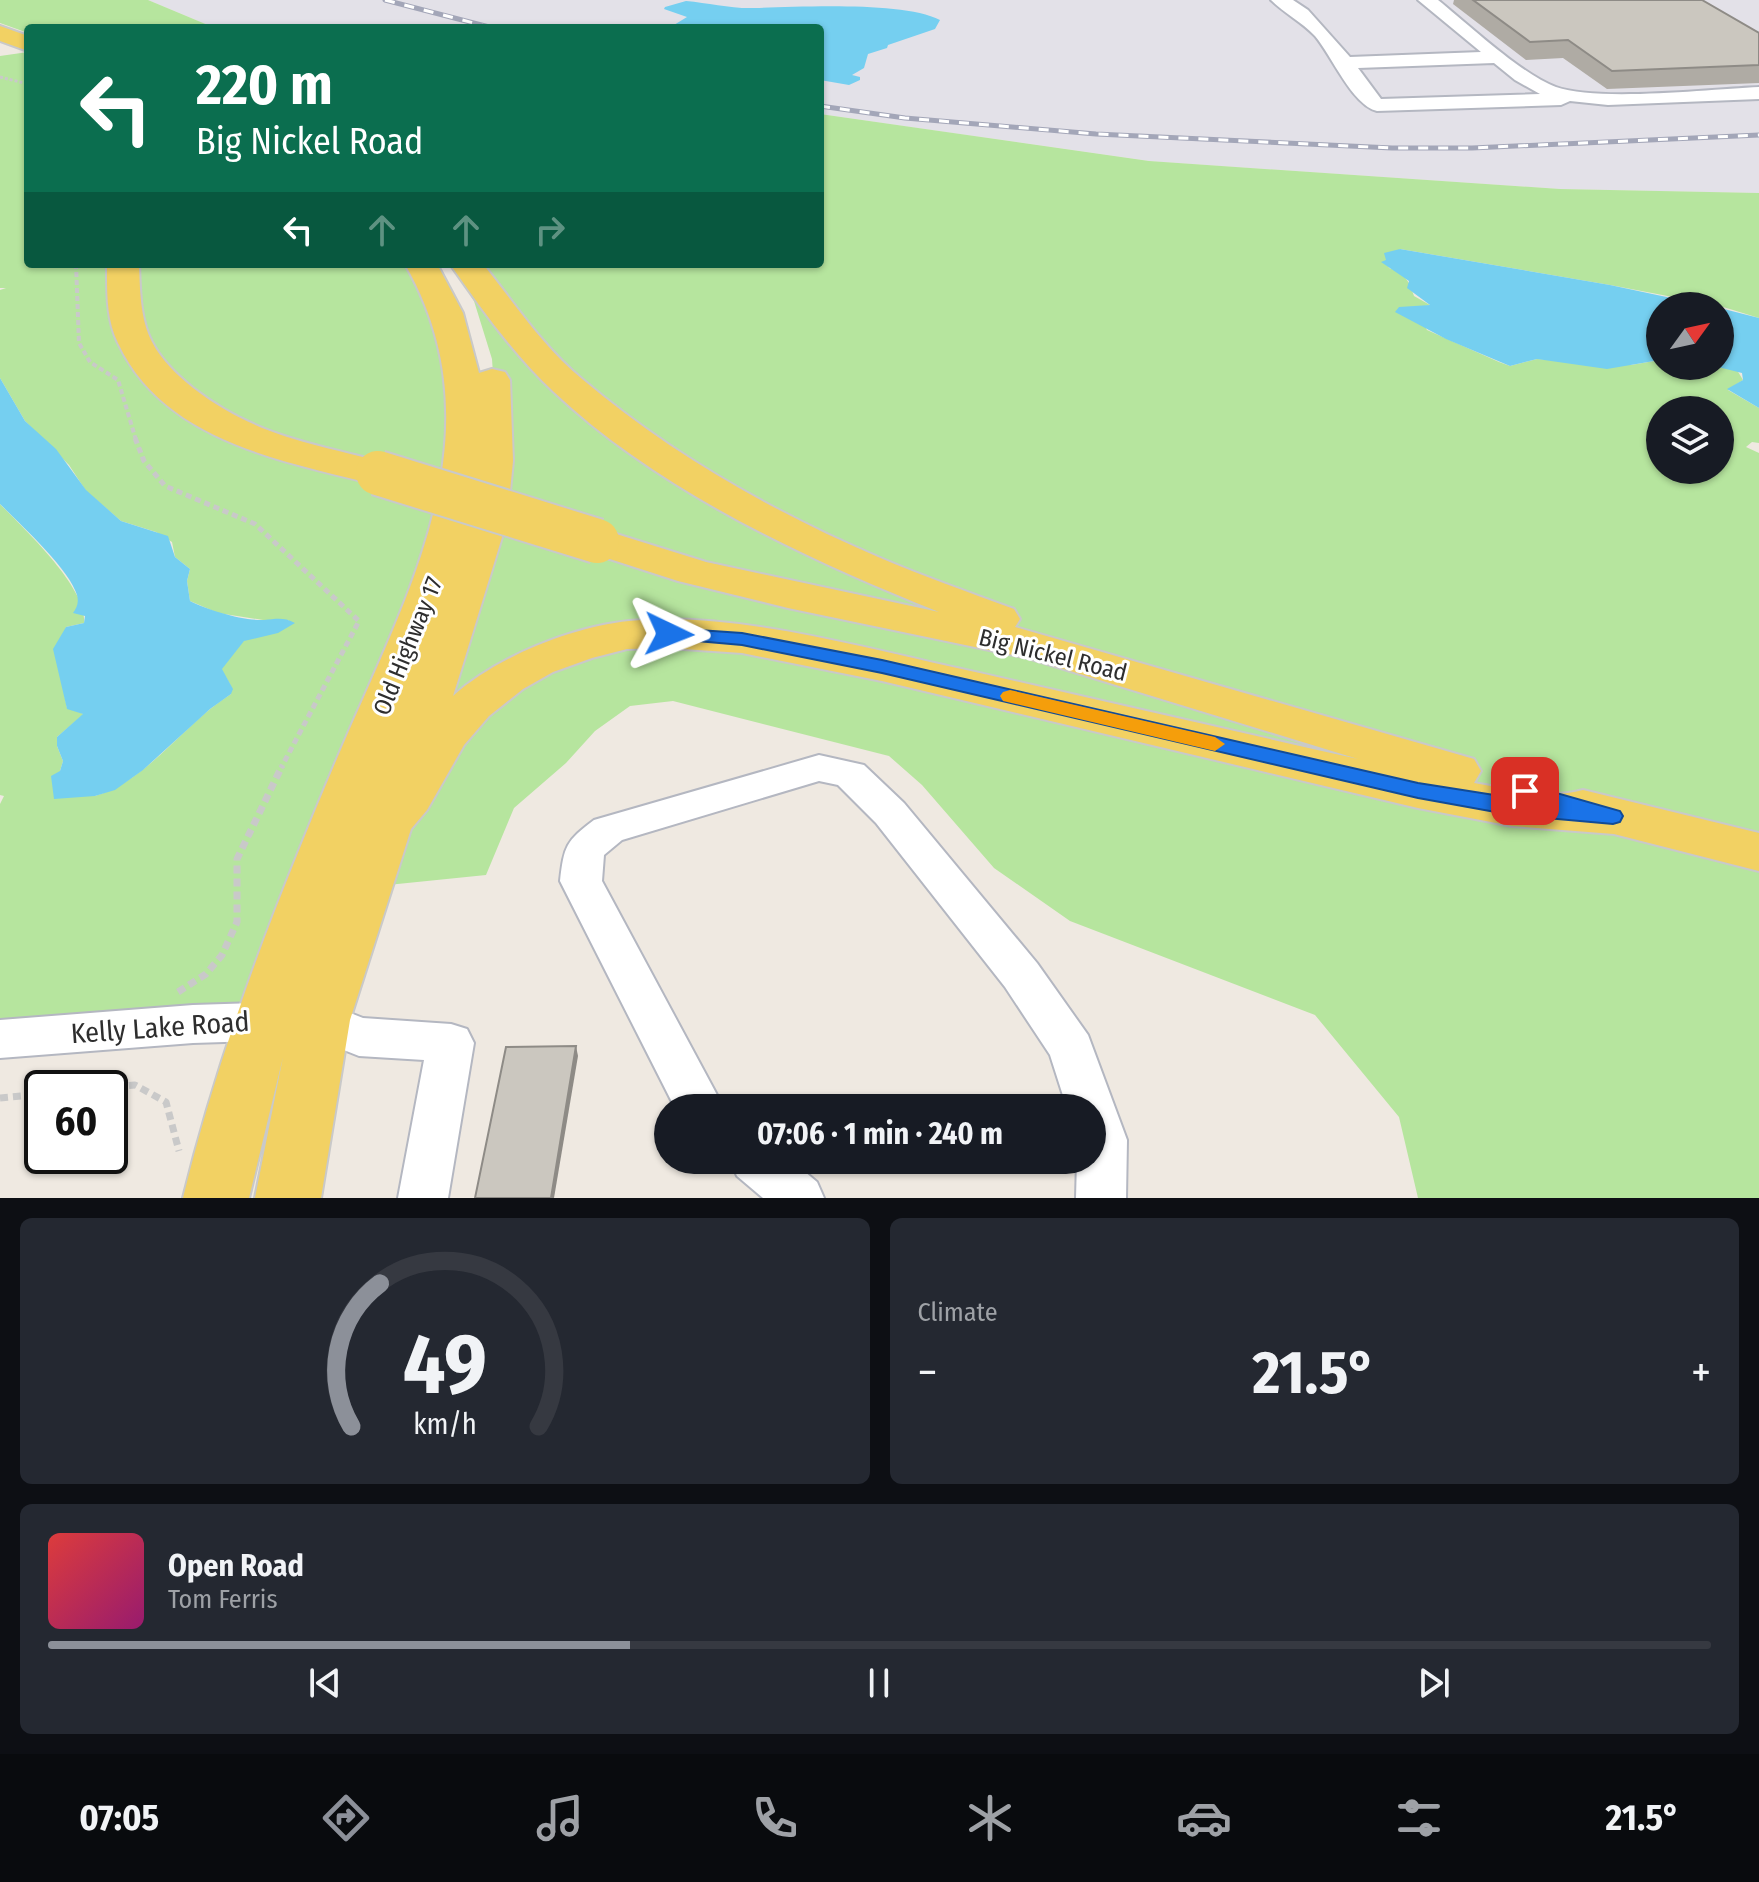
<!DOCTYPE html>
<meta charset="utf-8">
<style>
:root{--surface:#171b24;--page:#242831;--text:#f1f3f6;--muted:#9ea1a6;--line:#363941;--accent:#8c9099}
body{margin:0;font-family:"Fira Sans Condensed",sans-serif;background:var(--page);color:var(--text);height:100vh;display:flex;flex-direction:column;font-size:30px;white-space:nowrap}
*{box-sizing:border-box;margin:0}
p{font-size:26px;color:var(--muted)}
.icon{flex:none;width:44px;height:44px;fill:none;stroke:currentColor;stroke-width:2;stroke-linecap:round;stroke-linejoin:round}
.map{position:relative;height:1198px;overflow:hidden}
.panel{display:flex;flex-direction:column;gap:20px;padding:20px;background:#0d0f14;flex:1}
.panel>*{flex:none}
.guide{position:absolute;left:24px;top:24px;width:800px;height:244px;border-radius:8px;box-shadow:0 2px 6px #0004;background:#0b6e4f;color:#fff;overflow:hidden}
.needle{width:52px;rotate:57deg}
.buttons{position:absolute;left:1646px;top:292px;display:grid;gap:16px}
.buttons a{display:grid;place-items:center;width:88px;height:88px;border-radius:50%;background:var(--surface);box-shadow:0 2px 6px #0004;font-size:40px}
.speed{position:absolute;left:24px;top:1070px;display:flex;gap:16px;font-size:40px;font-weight:700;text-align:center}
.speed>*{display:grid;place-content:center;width:104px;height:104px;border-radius:50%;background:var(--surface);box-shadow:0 2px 6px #0004;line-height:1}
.speed .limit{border:4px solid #111;border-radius:12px;background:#fff;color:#111}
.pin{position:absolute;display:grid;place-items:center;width:68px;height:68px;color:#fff;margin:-34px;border-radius:16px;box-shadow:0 4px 12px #0006}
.me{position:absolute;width:88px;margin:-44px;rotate:92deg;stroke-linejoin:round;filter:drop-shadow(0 0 6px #0008)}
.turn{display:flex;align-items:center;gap:28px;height:168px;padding:0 40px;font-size:36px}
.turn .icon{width:104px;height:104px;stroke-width:2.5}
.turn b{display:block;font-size:56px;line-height:68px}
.lanes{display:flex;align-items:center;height:76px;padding:0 40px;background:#0003;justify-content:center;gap:40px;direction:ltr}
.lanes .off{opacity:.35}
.big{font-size:60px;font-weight:700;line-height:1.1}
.panel .tile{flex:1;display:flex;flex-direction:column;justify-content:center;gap:12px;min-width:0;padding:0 28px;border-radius:12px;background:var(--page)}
.panel .dial{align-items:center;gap:0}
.dial svg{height:208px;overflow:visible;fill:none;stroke:var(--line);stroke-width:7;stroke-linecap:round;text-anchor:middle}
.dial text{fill:var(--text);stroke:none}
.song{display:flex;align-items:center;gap:24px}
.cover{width:96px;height:96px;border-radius:12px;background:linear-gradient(135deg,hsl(0 70% 55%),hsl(320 70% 35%))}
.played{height:8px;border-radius:4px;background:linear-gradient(90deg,var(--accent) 35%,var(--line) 35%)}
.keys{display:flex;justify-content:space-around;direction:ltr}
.heat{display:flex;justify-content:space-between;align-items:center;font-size:44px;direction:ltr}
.panel .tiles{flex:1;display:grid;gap:20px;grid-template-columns:1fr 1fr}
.tile:last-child{grid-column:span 2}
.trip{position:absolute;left:654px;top:1094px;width:452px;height:80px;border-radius:40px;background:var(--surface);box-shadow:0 2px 6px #0004;font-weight:700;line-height:80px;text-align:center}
.tab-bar{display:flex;height:128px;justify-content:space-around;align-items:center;background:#090b0e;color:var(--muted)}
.tab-bar .icon{width:56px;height:56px}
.tab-bar .selected{color:var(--accent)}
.tab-bar b{font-size:36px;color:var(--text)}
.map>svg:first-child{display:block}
</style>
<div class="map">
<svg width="1759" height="1198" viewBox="0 0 1759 1198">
<rect width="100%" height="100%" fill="#efe9e1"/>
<!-- industrial -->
<path fill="#e3e1e8" d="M148 0H1759V193L1560 189 1149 161 820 114V28H215Z"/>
<!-- green -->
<path fill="#b6e59e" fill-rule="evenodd" d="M0 0H148L215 28H28V33L0 23Z
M28 52V264H419L430 283 460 476 260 1022 0 1041V804L4 796 0 795V504C25 530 88 588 84 623L66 627 59 669 67 708 84 714 57 737V746L63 761 60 771 95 796C150 779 183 724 231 694L230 684 221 669C228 660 234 649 242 642 259 629 273 639 289 620H263L218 613 190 601 187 581 190 569 175 557 172 542 156 532 121 521 86 491 69 465 25 421 0 378V290L6 288H0V56Z
M820 114 1149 161 1560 189 1759 193V318L1720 306 1610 285 1400 249 1386 260 1389 268C1405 273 1409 281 1414 296L1430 305 1415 308 1427 330 1499 362 1510 366 1537 359 1631 365 1660 360V366H1714L1737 370 1743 380 1728 390 1759 408V443L1752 442 1746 447 1759 453V1198H1418L1399 1117 1315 1015 1070 921 994 868 922 785 889 756 673 701 630 706 595 731 566 763 514 808 486 875 368 887 498 448 492 359 474 301 450 264H820ZM1660 410H1720V470H1660Z"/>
<!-- water -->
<path fill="#75cff0" d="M686 1C709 3 732 9 755 8 799 7 903 1 940 20L935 29 888 45 887 48 868 54 864 68 852 75 860 77V80L849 85 820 80V28H669L687 17 664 9 665 7Z
M1400 249 1610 285 1709 306H1660V360L1607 369 1537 359 1510 366 1446 339 1395 312 1399 307 1430 305 1407 288 1409 281 1381 262 1386 260 1384 253Z
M1720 308 1759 318V408L1727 389 1743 380 1742 373 1714 366H1720Z
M0 378 25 421 56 449 86 490 121 521 168 536 175 557 190 569 187 581 190 601C207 610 244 621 264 620 276 619 284 617 295 623L278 633 244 641 222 669 233 689 231 694 210 709 143 770 115 790 95 796 54 799 51 776 60 771 63 761 57 746V737L83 714 67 709 53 649 66 627 84 623 85 616 73 613C77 607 79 603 77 595 70 570 20 524 0 504Z"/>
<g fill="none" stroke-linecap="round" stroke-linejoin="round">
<!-- minor casing -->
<g stroke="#b4b7c1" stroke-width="4">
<path id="minor" d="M1271 0H1293L1308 10 1350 57 1481 52 1418 0H1438C1469 25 1521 74 1556 87 1598 102 1711 89 1759 87V99L1608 105 1570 101 1561 105 1377 111C1352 105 1332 56 1315 36 1302 22 1284 13 1271 0ZM1494 63 1515 80 1540 94 1381 99 1358 68Z
M819 755 864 765 904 803 1037 963 1088 1035 1127 1140 1126 1198H1076L1077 1160H1092V1108H1067L1050 1055 1005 987 876 823 838 785 819 781 622 840 604 855 602 881 724 1108H675L560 881C564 846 566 841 594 820Z
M320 1001 363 1018 451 1024 467 1029 474 1043 448 1198H398L424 1060 359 1056 316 1039 193 1043 0 1058V1020L193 1005Z
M730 1160H791L817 1182 824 1198H763L737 1176Z"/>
</g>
<!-- major casing -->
<g stroke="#c9c9c9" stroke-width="4">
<path id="major" d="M0 26 28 36V51L0 41Z
M107 264H139C140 290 140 319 152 342 161 360 178 376 193 388 259 439 316 443 392 465L398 473 392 481 378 485C284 461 164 442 118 343 106 319 107 290 107 264Z
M405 264H437L463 313 479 373 492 369 505 372 510 380 513 461 507 521 453 696C497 657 571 627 629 621 731 611 857 646 957 668 1091 698 1224 729 1358 759L1028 658 788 608 678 581 582 550 576 541 582 532 597 528 706 562 939 612C806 559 658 490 554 392 514 355 481 308 450 264H483C514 303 543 347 582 379 669 453 773 512 878 557 922 576 968 592 1014 609L1020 619 1015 627 1474 759 1481 771 1474 783C1508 789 1549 800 1583 790L1759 833V871L1614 834 1512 826 1418 808 882 681 742 653 669 648 627 649 592 658 553 672 523 689 489 716 464 745 427 810 411 829 350 1020 321 1198H255L283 1057 249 1198H183C212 1080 252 966 298 853 319 801 341 748 364 697 427 555 490 412 405 264Z"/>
</g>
<!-- path-far3 -->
<path stroke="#c9c9c9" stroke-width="3" stroke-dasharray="3 2" stroke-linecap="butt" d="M0 77 28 84"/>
<!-- path-far2 -->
<path stroke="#c9c9c9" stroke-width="4" stroke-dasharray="5 3" stroke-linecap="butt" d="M76 264 79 343 90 362 118 380 136 440"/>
<!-- path-far1 -->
<path stroke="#c9c9c9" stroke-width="5" stroke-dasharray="6 4" stroke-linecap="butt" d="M135 438 144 461 165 486 255 524 359 621 281 768"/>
<!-- path -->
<path stroke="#c9c9c9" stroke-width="7" stroke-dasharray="8 5" stroke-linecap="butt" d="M178 992 206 974 222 955 237 922V859L282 766
M103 1088 135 1085 166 1102 179 1151
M0 1098 42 1094"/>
<!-- minor -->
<use href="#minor" fill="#fff" fill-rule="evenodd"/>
<!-- major -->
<use href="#major" fill="#f2d163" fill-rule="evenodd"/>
<!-- rail casing -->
<g stroke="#a3a6b8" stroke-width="5">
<path id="rail" d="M385 0 493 28
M820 106 905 118 1096 134 1392 148H1472L1759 135"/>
</g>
<!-- rail -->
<use href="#rail" stroke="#fff" stroke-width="3" stroke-dasharray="10" stroke-linecap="butt"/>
<!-- major-bridge casing -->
<g stroke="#c9c9c9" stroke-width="48" stroke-linecap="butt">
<path id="major-bridge" d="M378 473 597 541"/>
</g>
<!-- major-bridge -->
<use href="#major-bridge" stroke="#f2d163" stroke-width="44"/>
</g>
<!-- wall -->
<path fill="#afaba4" d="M1454 0H1702L1759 33V83L1607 89 1563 58 1526 60 1453 4Z"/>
<!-- shaded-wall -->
<path fill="#8e8b86" d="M576 1046 578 1056 554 1198H551Z"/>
<!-- building -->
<path fill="#cbc7bf" stroke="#8e8b86" stroke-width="2" d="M1473 0H1702L1759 33V65L1612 71 1568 40 1530 42Z
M576 1046 551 1198H475L506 1047Z"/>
<!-- route -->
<path fill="#1a73e8" stroke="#114b97" stroke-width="2" d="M669 628 742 633 882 660 1418 783 1539 802 1518 796 1515 791 1518 786 1525 784 1620 811 1623 816 1620 822 1613 824 1512 815 1418 798 882 673 742 645 663 638 660 634 663 630Z"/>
<!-- slow -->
<path fill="#f59e0b" d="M1010 690 1215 737 1225 744 1215 751 1003 701 1000 696 1003 692Z"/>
<g text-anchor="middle" stroke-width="6" stroke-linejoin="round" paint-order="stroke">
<!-- street labels -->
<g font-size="24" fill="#2e2e2e" stroke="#fff">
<text transform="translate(408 646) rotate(-68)" y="8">Old Highway 17</text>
<text transform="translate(1053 655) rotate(14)" y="8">Big Nickel Road</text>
</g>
<!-- near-street labels -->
<g font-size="28" fill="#2e2e2e" stroke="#fff">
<text transform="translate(160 1027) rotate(-4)" y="10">Kelly Lake Road</text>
</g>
</g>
</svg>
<div class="buttons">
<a><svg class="needle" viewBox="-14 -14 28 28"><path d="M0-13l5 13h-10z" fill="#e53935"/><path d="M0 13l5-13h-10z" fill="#9ea1a6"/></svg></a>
<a><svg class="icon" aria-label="layers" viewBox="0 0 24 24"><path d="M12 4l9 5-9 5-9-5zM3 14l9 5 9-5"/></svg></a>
</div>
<div class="speed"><div class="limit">60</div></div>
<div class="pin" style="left:1525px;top:791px;background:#d93025"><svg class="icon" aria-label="arrive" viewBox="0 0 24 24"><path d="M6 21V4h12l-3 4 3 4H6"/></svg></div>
<svg class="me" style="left:669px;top:634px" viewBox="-20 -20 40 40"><path d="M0-17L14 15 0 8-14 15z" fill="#1a73e8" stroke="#fff" stroke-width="4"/></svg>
<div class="trip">07:06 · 1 min · 240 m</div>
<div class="guide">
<div class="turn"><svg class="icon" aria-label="left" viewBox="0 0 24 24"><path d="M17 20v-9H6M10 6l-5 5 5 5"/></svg><div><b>220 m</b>Big Nickel Road</div></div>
<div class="lanes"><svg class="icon" aria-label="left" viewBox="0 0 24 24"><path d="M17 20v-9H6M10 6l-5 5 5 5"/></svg><svg class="icon off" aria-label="ahead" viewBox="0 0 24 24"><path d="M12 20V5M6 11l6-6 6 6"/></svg><svg class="icon off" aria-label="ahead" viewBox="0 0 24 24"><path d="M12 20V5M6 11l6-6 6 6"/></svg><svg class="icon off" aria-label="right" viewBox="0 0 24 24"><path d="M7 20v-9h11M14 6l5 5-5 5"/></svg></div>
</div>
</div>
<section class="panel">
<div class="tiles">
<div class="tile dial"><svg viewBox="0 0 100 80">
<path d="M14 69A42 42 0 1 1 86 69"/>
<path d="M14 69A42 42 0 0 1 25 14" stroke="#8c9099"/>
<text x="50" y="56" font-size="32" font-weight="700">49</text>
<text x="50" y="72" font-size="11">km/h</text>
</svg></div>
<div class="tile"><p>Climate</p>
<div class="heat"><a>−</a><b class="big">21.5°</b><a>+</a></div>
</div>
<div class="tile">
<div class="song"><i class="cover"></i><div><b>Open Road</b><p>Tom Ferris</p></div></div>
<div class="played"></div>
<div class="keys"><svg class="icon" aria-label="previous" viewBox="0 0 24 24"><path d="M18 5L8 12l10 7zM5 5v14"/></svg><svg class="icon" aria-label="pause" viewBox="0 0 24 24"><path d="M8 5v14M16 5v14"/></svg><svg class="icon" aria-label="next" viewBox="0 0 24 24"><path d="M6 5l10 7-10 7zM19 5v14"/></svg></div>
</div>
</div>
</section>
<nav class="tab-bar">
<b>07:05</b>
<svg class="icon selected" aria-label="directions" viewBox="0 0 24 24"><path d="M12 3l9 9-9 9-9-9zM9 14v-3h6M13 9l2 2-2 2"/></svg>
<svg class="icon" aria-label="music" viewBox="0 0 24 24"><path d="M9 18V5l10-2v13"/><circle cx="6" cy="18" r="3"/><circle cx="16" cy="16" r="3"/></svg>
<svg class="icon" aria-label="phone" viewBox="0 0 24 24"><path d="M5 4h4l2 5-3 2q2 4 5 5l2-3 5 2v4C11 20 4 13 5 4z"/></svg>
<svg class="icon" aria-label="climate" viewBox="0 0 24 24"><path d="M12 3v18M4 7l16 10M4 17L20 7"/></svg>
<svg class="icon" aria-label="car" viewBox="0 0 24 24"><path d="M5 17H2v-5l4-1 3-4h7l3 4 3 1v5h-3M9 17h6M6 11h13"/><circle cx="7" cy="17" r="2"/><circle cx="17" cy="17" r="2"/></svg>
<svg class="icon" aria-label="filters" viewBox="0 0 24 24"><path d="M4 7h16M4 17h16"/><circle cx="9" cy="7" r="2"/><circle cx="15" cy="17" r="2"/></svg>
<b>21.5°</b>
</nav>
